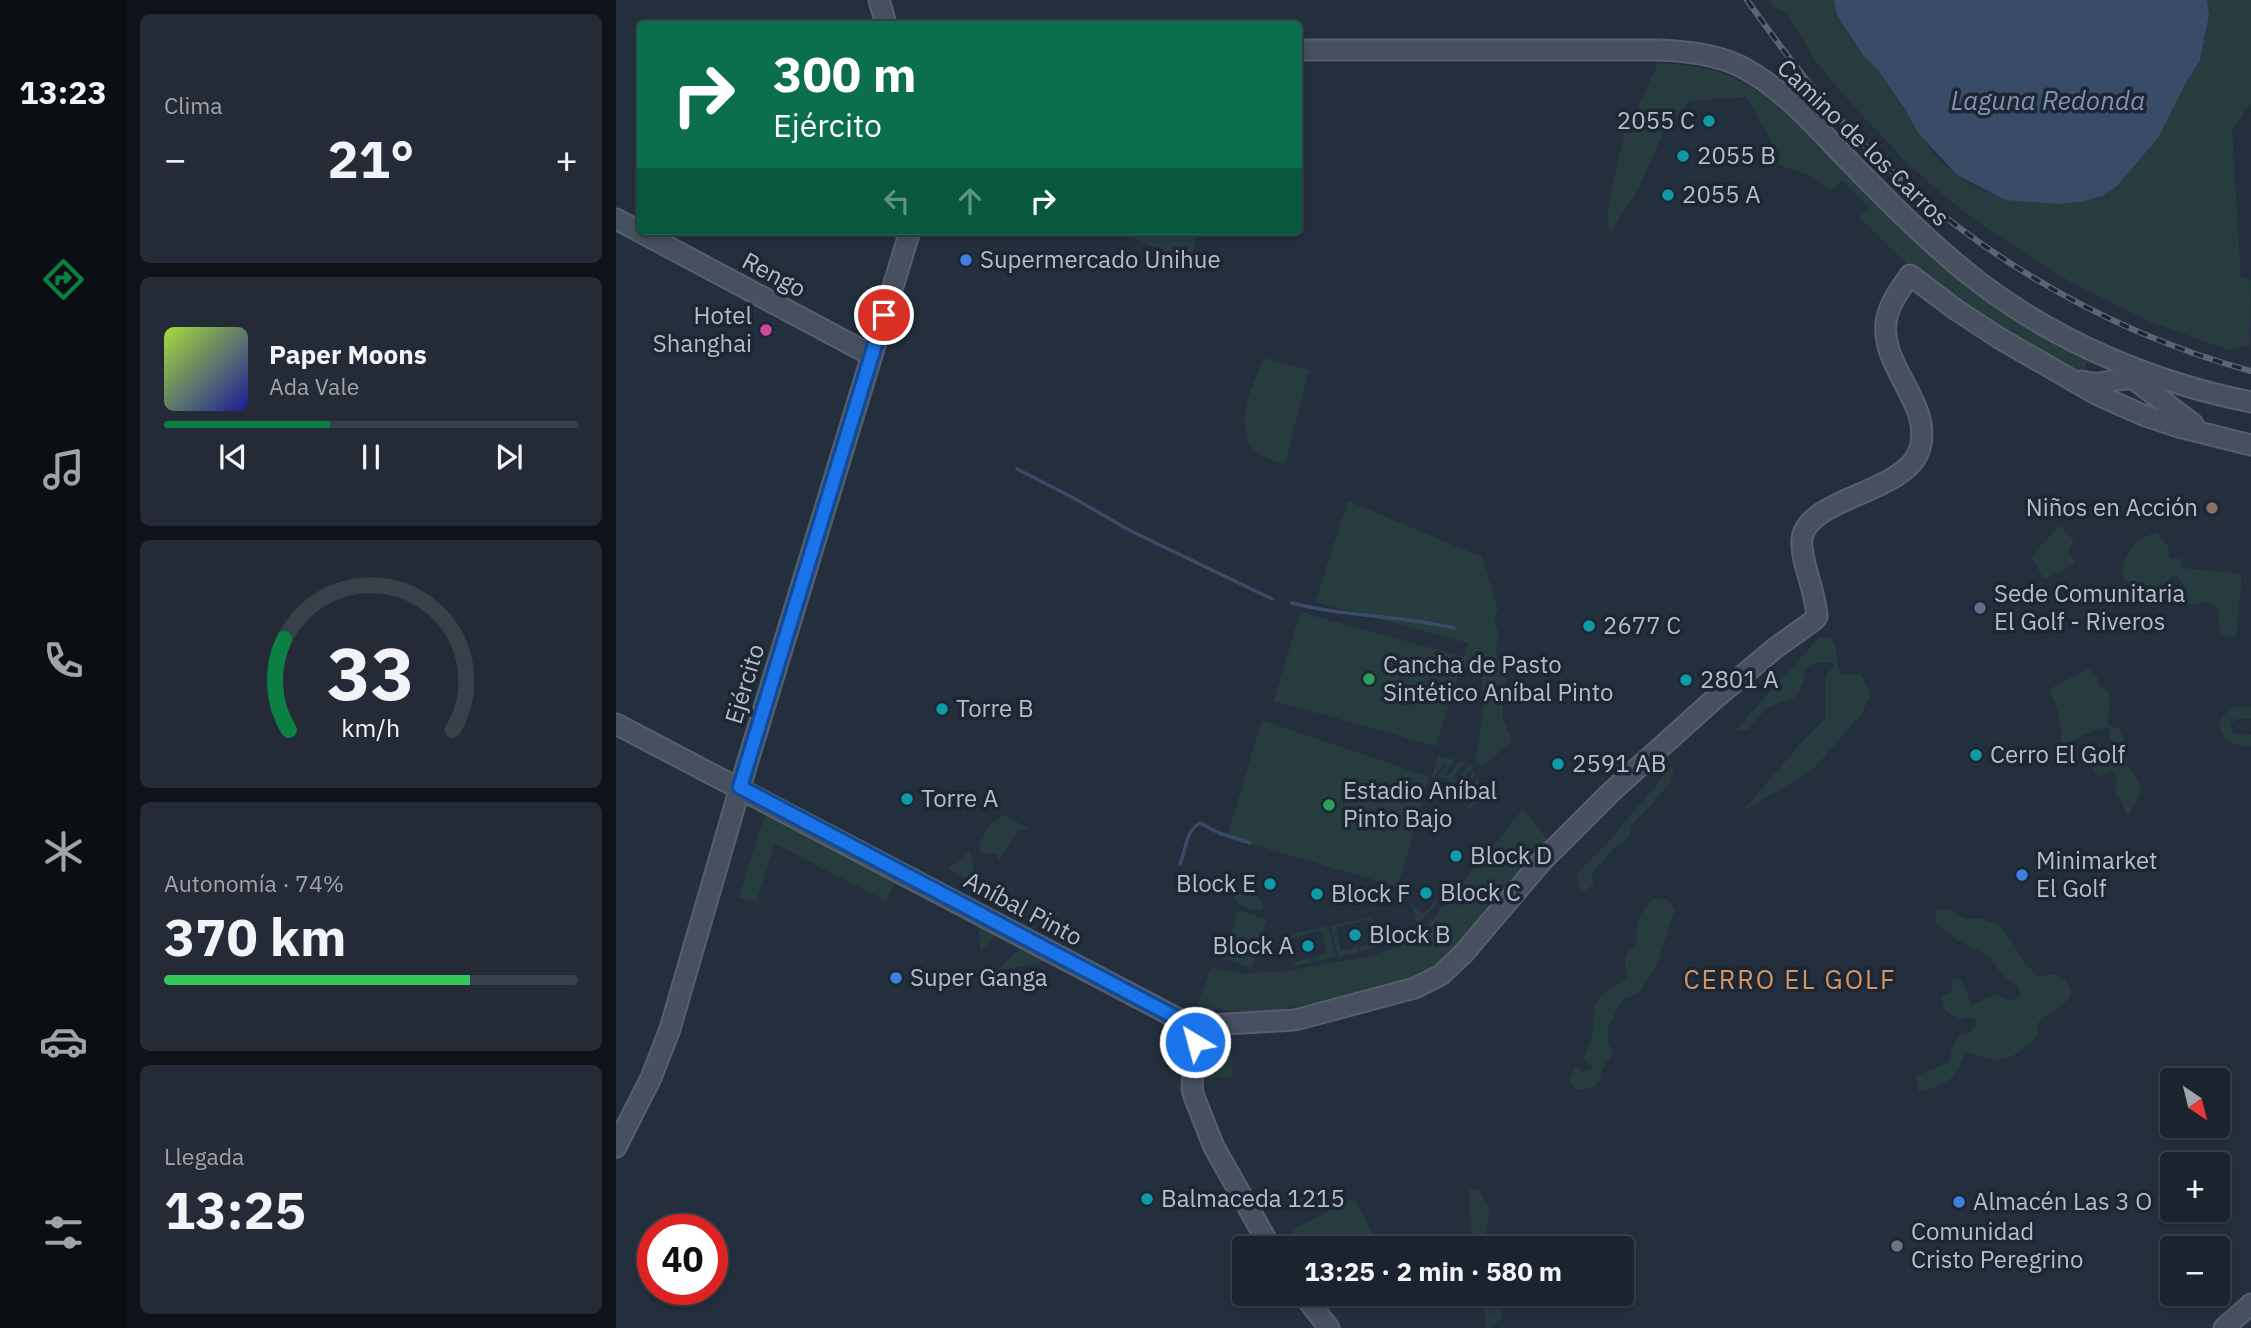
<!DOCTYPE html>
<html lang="es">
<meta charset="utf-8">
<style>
:root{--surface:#1b232e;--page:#242b36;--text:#f1f3f6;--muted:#a0a4aa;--line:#39404a;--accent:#0b8043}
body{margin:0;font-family:"IBM Plex Sans",sans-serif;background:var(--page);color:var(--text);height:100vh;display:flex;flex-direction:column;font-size:26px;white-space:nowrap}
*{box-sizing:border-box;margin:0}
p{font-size:23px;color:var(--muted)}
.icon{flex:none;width:38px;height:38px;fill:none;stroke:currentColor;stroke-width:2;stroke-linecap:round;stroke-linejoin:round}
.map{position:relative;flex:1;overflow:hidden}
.sheet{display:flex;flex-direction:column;gap:14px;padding:14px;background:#0f1319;width:490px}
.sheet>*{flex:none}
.guide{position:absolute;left:21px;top:21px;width:665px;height:214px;border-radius:7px;box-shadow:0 4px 10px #0003,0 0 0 2px var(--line);background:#0b6e4f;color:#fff;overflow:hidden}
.needle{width:46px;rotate:145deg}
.fabs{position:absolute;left:1544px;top:1068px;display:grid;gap:14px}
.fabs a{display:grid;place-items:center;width:70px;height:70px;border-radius:7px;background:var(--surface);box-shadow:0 4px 10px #0003,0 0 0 2px var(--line);font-size:35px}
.speed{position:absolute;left:21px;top:1214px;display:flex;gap:14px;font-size:35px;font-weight:700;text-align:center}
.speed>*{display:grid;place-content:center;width:91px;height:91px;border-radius:50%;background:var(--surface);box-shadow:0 4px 10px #0003,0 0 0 2px var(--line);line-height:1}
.speed .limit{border:10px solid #d22;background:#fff;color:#111}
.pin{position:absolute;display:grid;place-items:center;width:60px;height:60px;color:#fff;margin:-30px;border:4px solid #fff;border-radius:50%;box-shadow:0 2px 7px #0007}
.me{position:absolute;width:77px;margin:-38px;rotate:323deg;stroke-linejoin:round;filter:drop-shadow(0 0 5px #0008)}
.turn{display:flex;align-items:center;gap:24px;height:147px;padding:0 21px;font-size:32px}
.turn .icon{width:91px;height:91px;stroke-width:2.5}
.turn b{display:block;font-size:49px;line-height:60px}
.lanes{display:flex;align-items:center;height:66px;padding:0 21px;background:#0003;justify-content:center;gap:35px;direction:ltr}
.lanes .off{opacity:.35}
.big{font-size:52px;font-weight:800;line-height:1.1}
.sheet .tile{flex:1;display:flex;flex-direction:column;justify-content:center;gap:10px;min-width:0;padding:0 24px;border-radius:10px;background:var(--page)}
.sheet .dial{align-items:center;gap:0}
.dial svg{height:182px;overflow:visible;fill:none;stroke:var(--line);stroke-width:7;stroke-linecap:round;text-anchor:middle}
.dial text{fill:var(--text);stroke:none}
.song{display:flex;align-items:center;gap:21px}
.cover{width:84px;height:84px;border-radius:10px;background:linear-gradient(135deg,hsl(80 70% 55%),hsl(240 70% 35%))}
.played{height:7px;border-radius:4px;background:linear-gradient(90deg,var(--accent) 40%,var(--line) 40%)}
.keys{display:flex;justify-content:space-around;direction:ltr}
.heat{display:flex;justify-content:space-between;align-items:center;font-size:38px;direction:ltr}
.charge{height:10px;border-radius:5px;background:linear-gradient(90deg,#34c759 74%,var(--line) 0)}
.trip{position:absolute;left:616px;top:1236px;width:402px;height:70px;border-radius:7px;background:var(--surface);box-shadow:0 4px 10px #0003,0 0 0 2px var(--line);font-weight:800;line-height:70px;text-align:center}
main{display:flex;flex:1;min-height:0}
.menu{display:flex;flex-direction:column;width:126px;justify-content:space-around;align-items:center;background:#0b0e12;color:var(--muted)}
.menu .icon{width:49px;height:49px}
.menu .active{color:var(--accent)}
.menu b{font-size:32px;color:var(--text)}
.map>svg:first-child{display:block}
</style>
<main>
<nav class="menu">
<b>13:23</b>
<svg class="icon active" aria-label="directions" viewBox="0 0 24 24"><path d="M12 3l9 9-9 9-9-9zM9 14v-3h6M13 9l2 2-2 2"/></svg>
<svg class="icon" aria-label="music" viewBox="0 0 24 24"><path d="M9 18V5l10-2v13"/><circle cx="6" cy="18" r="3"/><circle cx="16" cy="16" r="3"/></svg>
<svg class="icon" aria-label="phone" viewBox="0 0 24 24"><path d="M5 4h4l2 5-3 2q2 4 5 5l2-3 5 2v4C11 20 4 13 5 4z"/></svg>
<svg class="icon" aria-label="climate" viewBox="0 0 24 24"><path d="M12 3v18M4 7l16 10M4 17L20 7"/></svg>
<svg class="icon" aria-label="car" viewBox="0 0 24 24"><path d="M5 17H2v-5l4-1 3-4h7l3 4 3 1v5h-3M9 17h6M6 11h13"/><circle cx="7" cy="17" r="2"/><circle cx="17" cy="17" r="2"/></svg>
<svg class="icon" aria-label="filters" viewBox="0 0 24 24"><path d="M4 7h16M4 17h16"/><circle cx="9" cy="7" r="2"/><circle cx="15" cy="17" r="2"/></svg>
</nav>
<section class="sheet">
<div class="tile"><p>Clima</p>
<div class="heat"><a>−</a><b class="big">21°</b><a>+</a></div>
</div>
<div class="tile">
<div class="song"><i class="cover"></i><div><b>Paper Moons</b><p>Ada Vale</p></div></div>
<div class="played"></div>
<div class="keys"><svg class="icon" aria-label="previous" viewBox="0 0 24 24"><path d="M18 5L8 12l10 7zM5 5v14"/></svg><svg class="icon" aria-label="pause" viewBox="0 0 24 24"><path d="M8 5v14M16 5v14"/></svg><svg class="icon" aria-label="next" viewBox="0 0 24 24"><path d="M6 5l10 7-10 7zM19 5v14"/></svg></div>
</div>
<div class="tile dial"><svg viewBox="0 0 100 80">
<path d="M14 69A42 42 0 1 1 86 69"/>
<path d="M14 69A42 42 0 0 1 12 29" stroke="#0b8043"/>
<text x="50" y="56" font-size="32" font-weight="700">33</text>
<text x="50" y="72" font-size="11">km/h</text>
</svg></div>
<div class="tile"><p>Autonomía · 74%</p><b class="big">370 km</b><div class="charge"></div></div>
<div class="tile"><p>Llegada</p><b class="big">13:25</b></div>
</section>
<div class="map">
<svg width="1635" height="1328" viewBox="0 0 1635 1328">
<rect width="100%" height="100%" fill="#242f3e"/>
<!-- green -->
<path fill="#263c3f" d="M1152 0H1218C1226 32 1251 55 1270 81 1292 112 1309 152 1341 175 1355 186 1373 193 1389 200L1526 158 1584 60 1593 15 1591 0H1635V104L1616 130 1625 276 1635 280 1634 346 1612 350 1537 323 1456 283 1373 230 1337 203 1295 167 1248 118 1200 62 1170 12 1157 7Z
M1042 63C1103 66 1133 78 1177 121L1179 118 1277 219 1318 257 1468 356 1471 362 1469 368 1458 371 1387 333 1302 274 1242 217 1252 207 1227 181 1215 191 1194 175 1163 165 1165 151 1160 149 1130 97 1073 101 1048 131 1021 192 993 234 992 208 1010 124 1023 105Z
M498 231H583L574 261Z
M647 358 693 370 669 465C661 462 651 459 644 454 612 435 638 384 647 358Z
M732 501 866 557 882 609 878 619 883 634 880 655 890 678 887 698V718L896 741 866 767 859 761 866 717 867 662 864 657 859 670 845 666 820 746 658 701 684 612 848 657 852 643 699 602Z
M1443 525 1458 541 1452 550 1460 564 1428 579 1415 557Z
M1541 532 1552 547 1554 559H1565L1567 568 1626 574 1620 638 1604 633 1602 609 1594 602 1567 606 1557 599 1568 586 1559 574 1534 597 1516 589 1505 575C1512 549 1515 542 1541 532Z
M1204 636 1216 639C1223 651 1218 661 1225 674L1245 675 1255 693 1246 713 1196 771 1127 811 1185 743 1209 719V678L1219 664 1204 662 1190 667 1187 682 1180 698C1156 705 1146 708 1133 729L1119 731Z
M1472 669 1481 676 1483 686 1494 693 1492 725 1503 729 1508 739 1507 747 1511 756V765L1525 786 1524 794 1512 817 1507 804 1499 793 1501 778 1496 769 1484 777 1477 771 1481 763 1494 760 1497 753 1492 727 1476 731 1445 746C1445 721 1445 711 1432 690Z
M1618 707H1635V719H1620L1614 725 1618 733 1635 735V747C1617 746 1604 741 1604 721L1612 710Z
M646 720 813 777 782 887 618 839 612 834Z
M822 755 838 760 829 774 832 776 844 761 849 763 837 778 840 781 853 765 857 768 846 781 849 783 858 771 859 774 840 798 835 794 837 787C835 779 829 777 821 777L830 766 828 764 815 780Z
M1058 764 1055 783 1016 825C1013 845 1007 840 995 852 988 859 982 867 975 875L978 883 969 892 962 886 960 875 997 836Z
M862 777 865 795 854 809 851 807 862 793 860 790 848 805 843 800Z
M907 809 932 840 818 973 729 997 662 1010 628 1011 588 1009 581 1006 595 967 621 973 664 972 750 957 791 944 810 927Z
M149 814 279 882 270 901 159 844 140 902 123 897Z
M388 815 413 829 402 830 382 862V854L365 853 363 845 373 826Z
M354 851 360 880 357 882 332 868Z
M621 894C632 895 643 892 647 905L646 909C635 913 625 906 617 899L618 895Z
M1037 899H1051L1059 909 1040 967 1024 992 1006 1000 992 1027V1043L997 1053 986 1069 985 1079 979 1087 960 1090 953 1079 960 1066 968 1072 976 1068 968 1058 976 1037 979 1003 993 989 1010 979 1009 957 1021 942C1019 921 1023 914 1037 899Z
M819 901 821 903 801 926 796 904 808 914Z
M1334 909 1350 919H1366L1382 924 1399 946 1407 962 1423 977 1439 974 1450 981 1456 992C1446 1010 1436 1011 1421 1024V1037C1393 1062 1385 1066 1350 1051 1340 1080 1332 1084 1303 1092L1299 1076 1332 1063 1337 1046 1345 1033 1354 1032 1362 1021 1353 1017 1344 1020 1330 1011 1325 997 1337 991 1335 979H1344L1351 991 1355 1005 1379 994 1395 1001 1406 995 1401 985 1387 976 1373 956 1341 940 1320 923 1319 910Z
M622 910 651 919 636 968 607 959Z
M755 917 761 940 766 939V945L745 951 744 947 760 942 754 919 720 927 725 951 741 947 743 952 722 957 715 926Z
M362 926 379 934 365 952Z
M712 926 720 956 698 962 697 957 711 953 705 930 672 939 678 962 694 958 695 963 678 966 667 936Z
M403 949 429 962 381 971Z
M615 1030 616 1077 589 1079 585 1049C593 1038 601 1031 615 1030Z
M852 1189H863L874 1209 869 1237 871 1248H855C854 1228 855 1208 852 1189Z
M738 1198 764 1248H687L675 1230Z
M864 1293H884L886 1318 873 1328H871Z"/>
<!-- water -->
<path fill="#394c67" d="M1218 0H1591L1593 15 1584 60 1570 83 1542 138 1501 186 1486 196 1464 202 1441 204 1389 200 1341 175 1302 133 1289 109 1262 70 1247 55 1221 15Z"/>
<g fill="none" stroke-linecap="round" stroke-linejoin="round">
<!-- stream -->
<path stroke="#394c67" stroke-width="3.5" d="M401 469 454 496 515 531 656 599
M676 603C729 617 785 615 838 628
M564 864C570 850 570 830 584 823L603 833 634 843"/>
<!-- secondary casing -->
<g stroke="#565f6c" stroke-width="23">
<path id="secondary" d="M263 0 270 24
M682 50H1041C1070 51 1098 54 1124 66 1167 88 1199 126 1232 160 1274 203 1316 246 1364 283 1443 343 1539 383 1635 402
M0 219 255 355
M1466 381C1489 388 1500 375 1519 380L1577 424
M0 724 576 1026 579 1042 576 1089 579 1099 598 1147 655 1248
M576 1026 679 1020 799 988 825 975 847 954 927 860 994 793 1095 702 1158 649 1197 621 1201 617C1200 591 1184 561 1186 539 1191 497 1292 493 1304 448 1317 402 1260 364 1271 317 1275 301 1285 288 1294 275L1339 309 1383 338 1482 395 1527 415 1563 427 1635 445
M0 1147 35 1078 54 1029 130 767 294 231
M686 1293 713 1328
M1608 1328 1635 1304"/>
</g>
<!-- secondary -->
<use href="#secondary" stroke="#465061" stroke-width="19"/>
<!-- rail casing -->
<g stroke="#5a6575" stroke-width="6">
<path id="rail" d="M1131 0C1162 44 1193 86 1230 126 1338 242 1482 330 1635 371"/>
</g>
<!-- rail -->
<use href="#rail" stroke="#1d2633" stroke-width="3.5" stroke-dasharray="10" stroke-linecap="butt"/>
</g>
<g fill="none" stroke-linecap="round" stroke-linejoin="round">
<!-- route casing -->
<g stroke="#114b97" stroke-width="18">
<path id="route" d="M268 315 124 787 576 1026 579 1042"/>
</g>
<!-- route -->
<use href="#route" stroke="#1a73e8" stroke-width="12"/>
</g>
<!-- markers -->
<g fill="#0f9aa8" stroke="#1d2633" stroke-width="2.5">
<circle cx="1093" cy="121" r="7"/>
<circle cx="1067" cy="156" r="7"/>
<circle cx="1052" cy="195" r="7"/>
<circle cx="973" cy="626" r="7"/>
<circle cx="1070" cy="680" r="7"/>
<circle cx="326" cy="709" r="7"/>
<circle cx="1360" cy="755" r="7"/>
<circle cx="942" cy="764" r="7"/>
<circle cx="291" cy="799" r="7"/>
<circle cx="840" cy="856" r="7"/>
<circle cx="654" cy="884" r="7"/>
<circle cx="810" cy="893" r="7"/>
<circle cx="701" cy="894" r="7"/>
<circle cx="739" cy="935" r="7"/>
<circle cx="692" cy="946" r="7"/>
<circle cx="531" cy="1199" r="7"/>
</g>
<g fill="#3f7fe0" stroke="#1d2633" stroke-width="2.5">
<circle cx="350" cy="260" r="7"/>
<circle cx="1406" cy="875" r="7"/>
<circle cx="280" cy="978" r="7"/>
<circle cx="1343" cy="1202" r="7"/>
</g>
<circle fill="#d1479c" stroke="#1d2633" stroke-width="2.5" cx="150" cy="330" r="7"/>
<circle fill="#8d6e63" stroke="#1d2633" stroke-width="2.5" cx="1596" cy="508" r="7"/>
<circle fill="#5c6f8a" stroke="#1d2633" stroke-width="2.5" cx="1364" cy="608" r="7"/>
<g fill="#2e9e5b" stroke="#1d2633" stroke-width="2.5">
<circle cx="753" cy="679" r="7"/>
<circle cx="713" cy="805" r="7"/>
</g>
<circle fill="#6b7280" stroke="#1d2633" stroke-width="2.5" cx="1281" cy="1246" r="7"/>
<g text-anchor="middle" stroke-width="7" stroke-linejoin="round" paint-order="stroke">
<!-- poi labels -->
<g font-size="24" fill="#b4bcc9" stroke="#1d2633" text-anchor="start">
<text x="1079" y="129" text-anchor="end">2055 C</text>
<text x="1081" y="164">2055 B</text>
<text x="1066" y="203">2055 A</text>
<text x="364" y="268">Supermercado Unihue</text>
<text x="136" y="324" text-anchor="end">Hotel<tspan x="136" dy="28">Shanghai</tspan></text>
<text x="1582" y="516" text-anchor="end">Niños en Acción</text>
<text x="1378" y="602">Sede Comunitaria<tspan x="1378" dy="28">El Golf - Riveros</tspan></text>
<text x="987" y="634">2677 C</text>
<text x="767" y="673">Cancha de Pasto<tspan x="767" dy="28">Sintético Aníbal Pinto</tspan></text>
<text x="1084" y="688">2801 A</text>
<text x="340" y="717">Torre B</text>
<text x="1374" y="763">Cerro El Golf</text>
<text x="956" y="772">2591 AB</text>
<text x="727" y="799">Estadio Aníbal<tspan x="727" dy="28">Pinto Bajo</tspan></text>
<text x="305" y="807">Torre A</text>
<text x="854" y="864">Block D</text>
<text x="1420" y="869">Minimarket<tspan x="1420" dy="28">El Golf</tspan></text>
<text x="640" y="892" text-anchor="end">Block E</text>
<text x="824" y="901">Block C</text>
<text x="715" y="902">Block F</text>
<text x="753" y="943">Block B</text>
<text x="678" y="954" text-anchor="end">Block A</text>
<text x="294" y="986">Super Ganga</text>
<text x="545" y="1207">Balmaceda 1215</text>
<text x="1357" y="1210">Almacén Las 3 O</text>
<text x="1295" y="1240">Comunidad<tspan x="1295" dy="28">Cristo Peregrino</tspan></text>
</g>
<!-- street labels -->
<g font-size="24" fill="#b4bcc9" stroke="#1d2633">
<text transform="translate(1247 143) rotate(44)" y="8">Camino de los Carros</text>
<text transform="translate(158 275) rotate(28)" y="8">Rengo</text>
<text transform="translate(129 684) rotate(-73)" y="8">Ejército</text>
<text transform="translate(407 909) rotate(28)" y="8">Aníbal Pinto</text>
</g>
<!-- water labels -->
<g font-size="26" font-style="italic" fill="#7c92b1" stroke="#1d2633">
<text x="1432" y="110">Laguna Redonda</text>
</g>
<!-- neighbourhood labels -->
<g font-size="26" letter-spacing="2" fill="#d59563" stroke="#1d2633">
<text x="1174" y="989">CERRO EL GOLF</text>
</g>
</g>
</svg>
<div class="fabs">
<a><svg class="needle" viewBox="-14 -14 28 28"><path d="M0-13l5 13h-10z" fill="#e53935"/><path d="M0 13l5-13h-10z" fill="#a0a4aa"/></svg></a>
<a>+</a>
<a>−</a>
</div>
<div class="speed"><div class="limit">40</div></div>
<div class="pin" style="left:268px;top:315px;background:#d93025"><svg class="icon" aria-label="arrive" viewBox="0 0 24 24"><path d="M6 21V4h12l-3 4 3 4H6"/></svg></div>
<svg class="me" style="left:579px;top:1042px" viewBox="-20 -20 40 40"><circle r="17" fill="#1a73e8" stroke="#fff" stroke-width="3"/><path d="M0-11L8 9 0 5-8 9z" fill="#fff"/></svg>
<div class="trip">13:25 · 2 min · 580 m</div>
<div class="guide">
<div class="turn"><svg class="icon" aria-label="right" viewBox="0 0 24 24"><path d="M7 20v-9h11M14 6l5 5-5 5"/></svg><div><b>300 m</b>Ejército</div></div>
<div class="lanes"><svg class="icon off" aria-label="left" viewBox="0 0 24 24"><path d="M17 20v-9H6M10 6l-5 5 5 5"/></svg><svg class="icon off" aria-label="ahead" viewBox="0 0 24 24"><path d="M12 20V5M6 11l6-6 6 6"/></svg><svg class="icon" aria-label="right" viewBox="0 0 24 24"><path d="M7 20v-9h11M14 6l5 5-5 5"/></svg></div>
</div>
</div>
</main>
